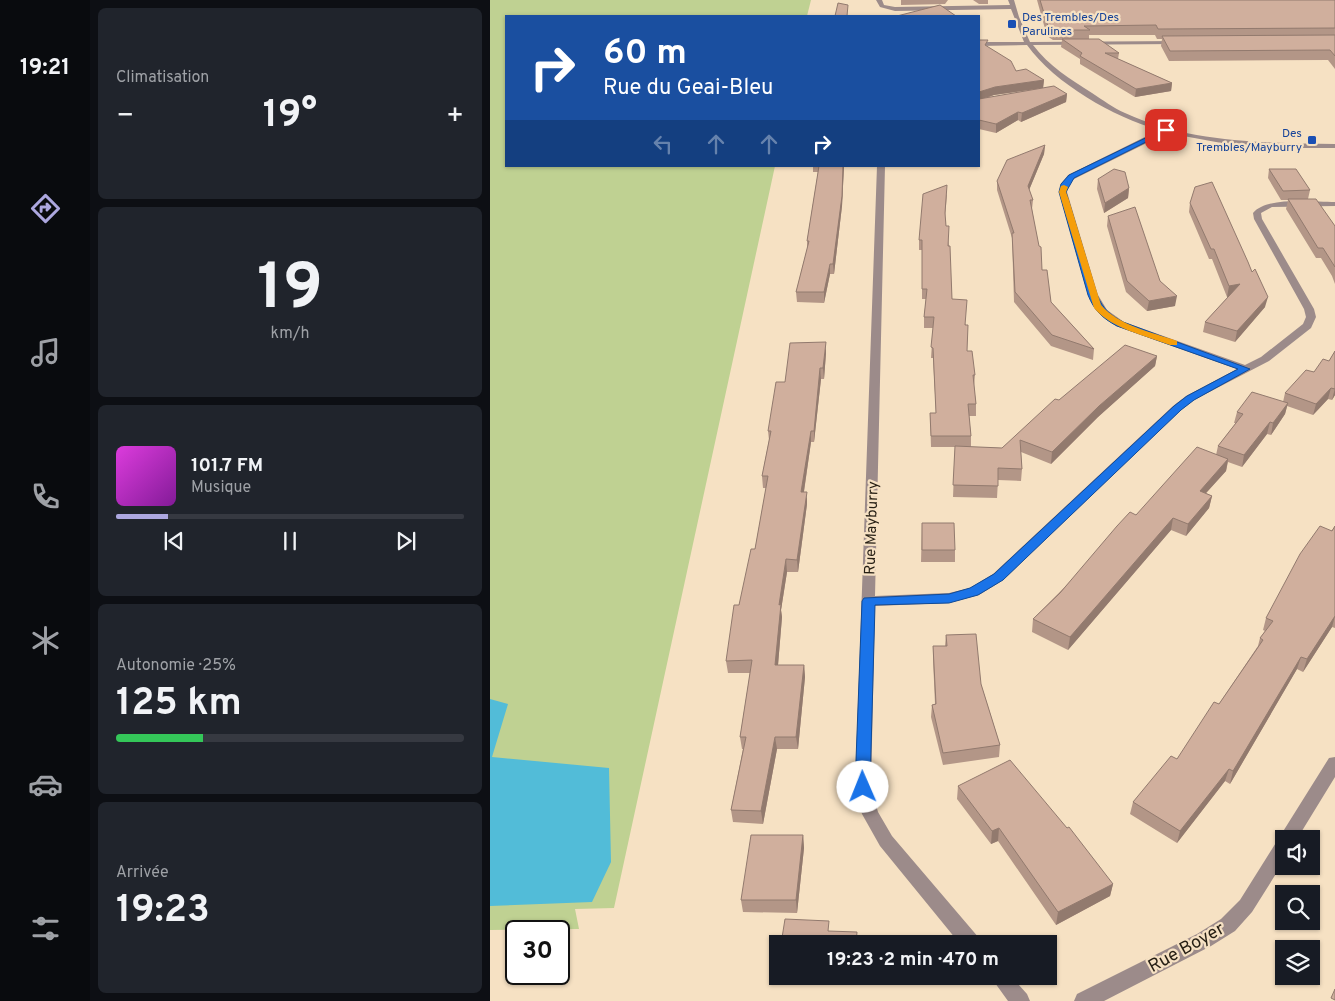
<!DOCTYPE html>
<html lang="fr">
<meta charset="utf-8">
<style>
:root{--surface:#171b24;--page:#20242c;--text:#f1f3f6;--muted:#9ea1a6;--line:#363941;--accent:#aca7df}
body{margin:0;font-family:Overpass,sans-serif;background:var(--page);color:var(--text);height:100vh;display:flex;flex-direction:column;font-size:19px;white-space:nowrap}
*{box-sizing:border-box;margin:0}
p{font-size:16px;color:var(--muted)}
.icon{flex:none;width:28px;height:28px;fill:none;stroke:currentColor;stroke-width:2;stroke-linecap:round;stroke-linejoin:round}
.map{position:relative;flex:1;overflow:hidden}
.sheet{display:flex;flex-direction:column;gap:8px;padding:8px;background:#0d0f14;width:400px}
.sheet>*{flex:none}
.guide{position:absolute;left:15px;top:15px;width:475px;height:152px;border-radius:0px;box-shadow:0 1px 4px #0004;background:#1a4fa0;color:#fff;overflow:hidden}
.tools{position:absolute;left:785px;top:830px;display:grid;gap:10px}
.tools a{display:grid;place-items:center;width:45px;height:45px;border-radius:0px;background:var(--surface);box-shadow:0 1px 4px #0004;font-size:25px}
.speed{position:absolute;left:15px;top:920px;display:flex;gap:10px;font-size:25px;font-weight:700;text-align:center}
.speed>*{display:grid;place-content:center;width:65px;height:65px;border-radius:50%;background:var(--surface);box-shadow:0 1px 4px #0004;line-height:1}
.speed .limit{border:2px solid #111;border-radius:8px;background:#fff;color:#111}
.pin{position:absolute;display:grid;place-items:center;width:42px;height:42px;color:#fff;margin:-21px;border-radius:10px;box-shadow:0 2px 8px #0006}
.me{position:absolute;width:55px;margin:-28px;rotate:359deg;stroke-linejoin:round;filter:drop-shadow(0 0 4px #0008)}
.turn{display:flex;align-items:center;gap:18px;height:105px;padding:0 15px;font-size:22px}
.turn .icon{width:65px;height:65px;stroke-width:2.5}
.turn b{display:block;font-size:35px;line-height:42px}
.lanes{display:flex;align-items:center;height:48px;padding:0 15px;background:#0003;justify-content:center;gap:25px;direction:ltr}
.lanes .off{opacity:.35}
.big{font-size:38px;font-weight:700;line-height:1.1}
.sheet .tile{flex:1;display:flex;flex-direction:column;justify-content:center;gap:8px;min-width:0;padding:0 18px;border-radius:8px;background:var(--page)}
.sheet .dial{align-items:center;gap:0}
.dial b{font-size:65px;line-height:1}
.song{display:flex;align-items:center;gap:15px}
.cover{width:60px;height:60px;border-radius:8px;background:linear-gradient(135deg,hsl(300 70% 55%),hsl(290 70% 35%))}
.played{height:5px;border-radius:2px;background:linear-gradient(90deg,var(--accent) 15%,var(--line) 15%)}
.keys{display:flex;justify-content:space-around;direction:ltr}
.heat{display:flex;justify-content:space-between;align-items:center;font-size:28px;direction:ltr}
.charge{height:8px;border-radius:4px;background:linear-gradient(90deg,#34c759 25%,var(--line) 0)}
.trip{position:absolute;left:279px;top:935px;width:288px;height:50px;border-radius:0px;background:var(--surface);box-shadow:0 1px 4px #0004;font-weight:700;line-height:50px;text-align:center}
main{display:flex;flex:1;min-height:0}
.menu{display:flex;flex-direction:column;width:90px;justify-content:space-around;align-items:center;background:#090b0e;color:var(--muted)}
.menu .icon{width:35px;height:35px}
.menu .on{color:var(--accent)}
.menu b{font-size:22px;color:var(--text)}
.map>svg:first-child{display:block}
</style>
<main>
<nav class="menu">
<b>19:21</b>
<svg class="icon on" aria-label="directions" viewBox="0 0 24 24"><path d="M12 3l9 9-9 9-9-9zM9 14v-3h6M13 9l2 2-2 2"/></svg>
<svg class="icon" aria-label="music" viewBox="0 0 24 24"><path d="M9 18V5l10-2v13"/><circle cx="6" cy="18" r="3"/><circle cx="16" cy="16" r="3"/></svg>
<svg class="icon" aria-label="phone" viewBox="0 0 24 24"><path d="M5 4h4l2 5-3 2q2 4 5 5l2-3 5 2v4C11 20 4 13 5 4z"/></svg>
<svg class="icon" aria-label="climate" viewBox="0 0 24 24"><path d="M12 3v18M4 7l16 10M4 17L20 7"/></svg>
<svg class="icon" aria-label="car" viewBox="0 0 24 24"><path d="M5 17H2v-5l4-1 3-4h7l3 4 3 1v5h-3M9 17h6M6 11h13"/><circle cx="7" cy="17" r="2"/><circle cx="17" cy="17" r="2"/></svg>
<svg class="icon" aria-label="filters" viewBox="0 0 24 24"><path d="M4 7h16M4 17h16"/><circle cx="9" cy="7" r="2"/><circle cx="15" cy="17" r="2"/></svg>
</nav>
<section class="sheet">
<div class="tile"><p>Climatisation</p>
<div class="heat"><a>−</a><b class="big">19°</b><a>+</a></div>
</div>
<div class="tile dial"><b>19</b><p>km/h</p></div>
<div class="tile">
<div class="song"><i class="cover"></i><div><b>101.7 FM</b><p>Musique</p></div></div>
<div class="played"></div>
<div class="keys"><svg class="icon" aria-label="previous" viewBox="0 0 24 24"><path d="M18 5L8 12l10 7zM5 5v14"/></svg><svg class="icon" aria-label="pause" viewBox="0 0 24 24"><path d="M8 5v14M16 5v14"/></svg><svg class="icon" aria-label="next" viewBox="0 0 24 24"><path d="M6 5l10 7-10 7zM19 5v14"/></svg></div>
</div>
<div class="tile"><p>Autonomie · 25%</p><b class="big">125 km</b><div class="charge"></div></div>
<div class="tile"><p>Arrivée</p><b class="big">19:23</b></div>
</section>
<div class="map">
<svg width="845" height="1001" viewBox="0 0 845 1001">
<rect width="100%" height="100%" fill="#f6e1c3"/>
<!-- green -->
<path fill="#bfd192" d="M0 0H321L317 16H16V166H285L124 908 85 909 89 929 0 930Z"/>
<!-- water -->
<path fill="#52bcd8" d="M0 699 18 704 2 757 119 768 121 862 102 902 0 906Z"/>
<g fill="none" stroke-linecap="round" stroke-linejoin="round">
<!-- street -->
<path fill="#9c8b8a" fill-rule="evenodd" d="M386 0H392L394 5 405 7 520 5 518 0H524L529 17 540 42 691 41 689 44 543 45C559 66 580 79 602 93 613 100 623 108 635 113 700 143 774 143 845 144V148H791L737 144 677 133 584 179 579 184 577 192 608 295 617 310 634 322 755 365 771 357 813 324 816 317 814 309 764 219 763 213C777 196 823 202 845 202V206L782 207 771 213 772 219 824 309 826 317 821 328 779 361 704 400 691 410 513 580 489 595 459 603 385 606 381 787 388 812 402 836 489 938 491 944H470L390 846 372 814 365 787 387 166H395L385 596 459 593 480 588 503 574 683 406 696 396 747 369 626 326 610 314 598 295 569 192 571 184 578 175 669 130C624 117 565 84 537 45L489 46V42H534L521 9 405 11 390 7Z
M845 757V777L807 839H794V861L762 912 745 931 721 946 614 1001H584L587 994 707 934 731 919 750 900 839 758Z
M500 976H521L537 994 540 1001H518Z"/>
</g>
<!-- wall -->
<path fill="#b39687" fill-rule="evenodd" d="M411 0H458L455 4 411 5Z
M483 0H498V4H489Z
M547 0H845V69L838 60 679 61 671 46 672 39H667L665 35H599V39L629 53 628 59 682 83 681 91 645 97 590 64V59L571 47 572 40H563L557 36Z
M489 32 490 33 489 40 526 71 554 80 553 88 577 94 576 102 531 122 528 120 506 133 489 129ZM547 89 497 98 504 95Z
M555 145 554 154 539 190 543 200 542 209 552 270 561 302 604 349 603 360 561 346 524 302 522 238 507 190V181Z
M323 166H354L352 206 344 274H340L334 303 307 302 306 292 317 249V241L328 172H323Z
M779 169 820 190 818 199 845 226V284L842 276 831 258H826L796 209 798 200H791L778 178Z
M608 179 639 188 638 198 614 213 607 189Z
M457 194 455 217 456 226 459 246 462 299 476 325 477 351 485 375 484 386 486 404V416H479L481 436V447L512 448 569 400 667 356 665 366 608 417 561 464 531 452 532 469 531 481 508 480 507 498 463 497 465 447H441L440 413H446L443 358H441L443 328H434V317L436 299H432V250H429V240Z
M700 203 775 307 745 342 713 332 715 322 739 296 737 297 722 259H719L699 212Z
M618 216 685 306 657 311 636 292 617 226Z
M845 351V395L842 400 838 399 823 415 797 406 795 414 781 435 777 434 752 467 738 462 736 471 716 493 722 496 719 508 696 536 681 530 578 650 542 632 543 619 646 515 726 455 728 446 746 423H744L747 412 793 402 795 393 839 361Z
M336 353 334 379H331L324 442H321L314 492 317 504 308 572H297L291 610 292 617 288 665H314L315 677 308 749H287L273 824 243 822 241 810 253 749H252L250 737 260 673H238L236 661 249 605 265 549 276 488H273L272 476 279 440 278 431 295 382Z
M432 523 465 550V562H431Z
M845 526V628L842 627 813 672 807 669 740 784 735 781 687 843 640 814 643 802 687 759 729 704 768 646 770 638 775 631 773 630 776 618Z
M456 635 491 684 510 745 509 757 453 765 441 717 442 705 445 704 443 659V646H455Z
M468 786 623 884 620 896 566 925 508 841 501 844 467 799Z
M313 835 314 848 307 913 253 912 251 900Z
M289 976H365L364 981 289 978Z"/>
<!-- shaded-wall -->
<path fill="#927a6e" d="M554 80 553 88 504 95 489 100V92L505 87Z
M682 83 681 91 645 97 646 89Z
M577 94 576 102 531 122 532 113Z
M528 112V120L506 133V124Z
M555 145 554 154 537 195 538 186Z
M353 166H354L352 206 344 274 343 264Z
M639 188 638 198 614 213 615 203Z
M340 264V274L334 303V292Z
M750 284 748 295 737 297 739 286Z
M687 296 685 306 657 311 659 301Z
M778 297 775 307 745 342 747 331Z
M336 342V353L334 379 333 368Z
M667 356 665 366 608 417 561 464 562 452 609 406Z
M330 368 331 379 324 442V431Z
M841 388 838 399 823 415 826 404Z
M845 388V395L842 400Z
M798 403 795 414 781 435 783 423Z
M780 422 777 434 752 467 754 455Z
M321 431V442L312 504 311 492Z
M738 459 736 471 707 503 710 491Z
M317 492V504L308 572 307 560Z
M722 496 719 508 696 536 698 524Z
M683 518 681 530 578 650 580 637Z
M296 559 297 572 291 610 292 617 287 677 285 665 289 605Z
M845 616 842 627 813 672 817 659Z
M811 657 807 669 740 784 743 771Z
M314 665 315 677 308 749 306 737Z
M285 737 287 749 273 824 271 811Z
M739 769 735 781 687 843 690 831Z
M509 828 508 841 501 844 502 831Z
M313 835 314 848 307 913 306 900Z
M623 884 620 896 566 925 568 912Z"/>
<!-- building -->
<path fill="#d0af9d" stroke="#927a6e" d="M550 0H845V28L668 29 666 25 594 26 600 30H563L558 26Z
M348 3 358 5 357 16H345Z
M450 5 466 16H407Z
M845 35V56L840 50 680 51 672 36Z
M572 39H609L629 53H615L682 83 646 89 590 56 592 53Z
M489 40H498L495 45 521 61 526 71 536 69 554 80 505 87 489 92Z
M564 86 577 94 532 113 528 112 506 124 489 120V99Z
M555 145 538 186 543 200H540L549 246 551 247 552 270H557L561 302 604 349 562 335 525 292 522 233H524L507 181 517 160Z
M329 166H353L352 196 343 264H340L334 292H306L319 241H317Z
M624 169 635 172 639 188 615 203 608 179Z
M779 169H806L820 190 793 191Z
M722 182 758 262 762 272 765 269 778 297 747 331 715 322 750 284 739 286 724 249H721L700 203 705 187Z
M457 185 455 213 456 226H459L458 246H460L462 299 477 300 475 325H478L477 351H482L485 375H483L486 404H478L481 436H441L440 413H446L443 348 441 347 444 317H434L437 289H432V240H429L433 194Z
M798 199H826L845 226V267L833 248H828Z
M645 207 670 281 687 296 659 301 637 281 618 216Z
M336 342 333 368H330L324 431H321L311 492H317L307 560 296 559 289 605 291 604 285 665H314L306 737H285L271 811 241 810 256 737H250L262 660 236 661 244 605H249L261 549H265L278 476H272L281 431H278L286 382H295L300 343Z
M635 345 667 356 609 406 562 452 530 440 532 469 508 468V486L463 485 465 446 512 448 565 399 569 400Z
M845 351V389L841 388 826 404 795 393 816 370 824 372 833 359 839 361Z
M762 392 798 403 783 423 780 422 754 455 728 446 753 414 747 412Z
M707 447 738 459 710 491 722 496 698 524 683 518 580 637 543 619 570 593 627 526 640 512 646 515Z
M432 523H464L465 550H432Z
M830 526 842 531 845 526V616L817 659 811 657 743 771 739 769 690 831 643 802 681 756 687 759 724 702 729 704 773 640 770 638 783 621 776 618 810 554Z
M486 634 491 684 510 745 453 753 442 705 446 704 443 646H457L456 635Z
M520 760 577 828 579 827 623 884 568 912 509 828 502 831 468 786Z
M261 835H313L306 900H251Z
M295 919 339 921 338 931 367 932 366 944H291Z
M845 989V1000L841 998Z"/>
<!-- route -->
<path fill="#1a73e8" stroke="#114b97" d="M674 129 680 130 584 178 576 192 607 295C613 309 620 315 633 322L760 369 704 400 691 410 513 580 488 595 459 603 385 605 380 787 378 792 373 794 368 792 365 787 372 601 374 598 459 594 480 588 504 574 684 406 697 396 748 369 627 326C612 318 604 310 598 295L569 192 571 184 579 175Z"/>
<!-- slow -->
<path fill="#f59e0b" d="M574 185 578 187 576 192 579 200 611 305C629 326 662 332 687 341V345H680C654 335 622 329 604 308L569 192 571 186Z"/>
<!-- markers -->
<g fill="#1a4fb4" stroke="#f6e1c3" stroke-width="2">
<rect x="517" y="19" width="10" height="10" rx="2.5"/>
<rect x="817" y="135" width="10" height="10" rx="2.5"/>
</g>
<g text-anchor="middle" stroke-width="4.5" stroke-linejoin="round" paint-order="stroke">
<!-- far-transit labels -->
<g font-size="12" fill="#164399" stroke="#f6e1c3" text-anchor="start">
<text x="532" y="21">Des Trembles/Des<tspan x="532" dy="14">Parulines</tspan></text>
<text x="812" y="137" text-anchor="end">Des<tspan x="812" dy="14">Trembles/Mayburry</tspan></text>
</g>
<!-- street labels -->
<g font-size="15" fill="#261f14" stroke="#f6e1c3">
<text transform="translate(381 528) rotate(-88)" y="5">Rue Mayburry</text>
</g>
<!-- near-street labels -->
<g font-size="18" fill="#261f14" stroke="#f6e1c3">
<text transform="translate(696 947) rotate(-29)" y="6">Rue Boyer</text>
</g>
</g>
</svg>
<div class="tools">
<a><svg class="icon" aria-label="sound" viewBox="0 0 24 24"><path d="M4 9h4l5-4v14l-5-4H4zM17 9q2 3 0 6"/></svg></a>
<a><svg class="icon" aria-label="search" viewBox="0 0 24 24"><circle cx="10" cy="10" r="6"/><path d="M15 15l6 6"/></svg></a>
<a><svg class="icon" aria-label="layers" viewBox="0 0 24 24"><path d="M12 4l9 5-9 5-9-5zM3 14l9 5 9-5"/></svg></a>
</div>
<div class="speed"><div class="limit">30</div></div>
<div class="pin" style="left:676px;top:130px;background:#d93025"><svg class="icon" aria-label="arrive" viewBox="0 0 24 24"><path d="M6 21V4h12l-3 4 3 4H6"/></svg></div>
<svg class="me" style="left:373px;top:787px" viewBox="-20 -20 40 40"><circle r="19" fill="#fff"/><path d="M0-13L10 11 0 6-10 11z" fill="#1a73e8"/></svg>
<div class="trip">19:23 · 2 min · 470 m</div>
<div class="guide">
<div class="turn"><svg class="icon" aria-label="right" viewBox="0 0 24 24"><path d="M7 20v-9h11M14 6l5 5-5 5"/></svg><div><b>60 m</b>Rue du Geai-Bleu</div></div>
<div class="lanes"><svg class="icon off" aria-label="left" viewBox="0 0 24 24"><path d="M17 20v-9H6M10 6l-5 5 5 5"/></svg><svg class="icon off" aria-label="ahead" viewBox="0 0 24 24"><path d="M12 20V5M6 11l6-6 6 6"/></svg><svg class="icon off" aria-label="ahead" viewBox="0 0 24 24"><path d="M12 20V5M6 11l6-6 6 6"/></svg><svg class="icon" aria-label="right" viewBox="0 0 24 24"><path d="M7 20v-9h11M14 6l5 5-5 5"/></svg></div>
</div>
</div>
</main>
